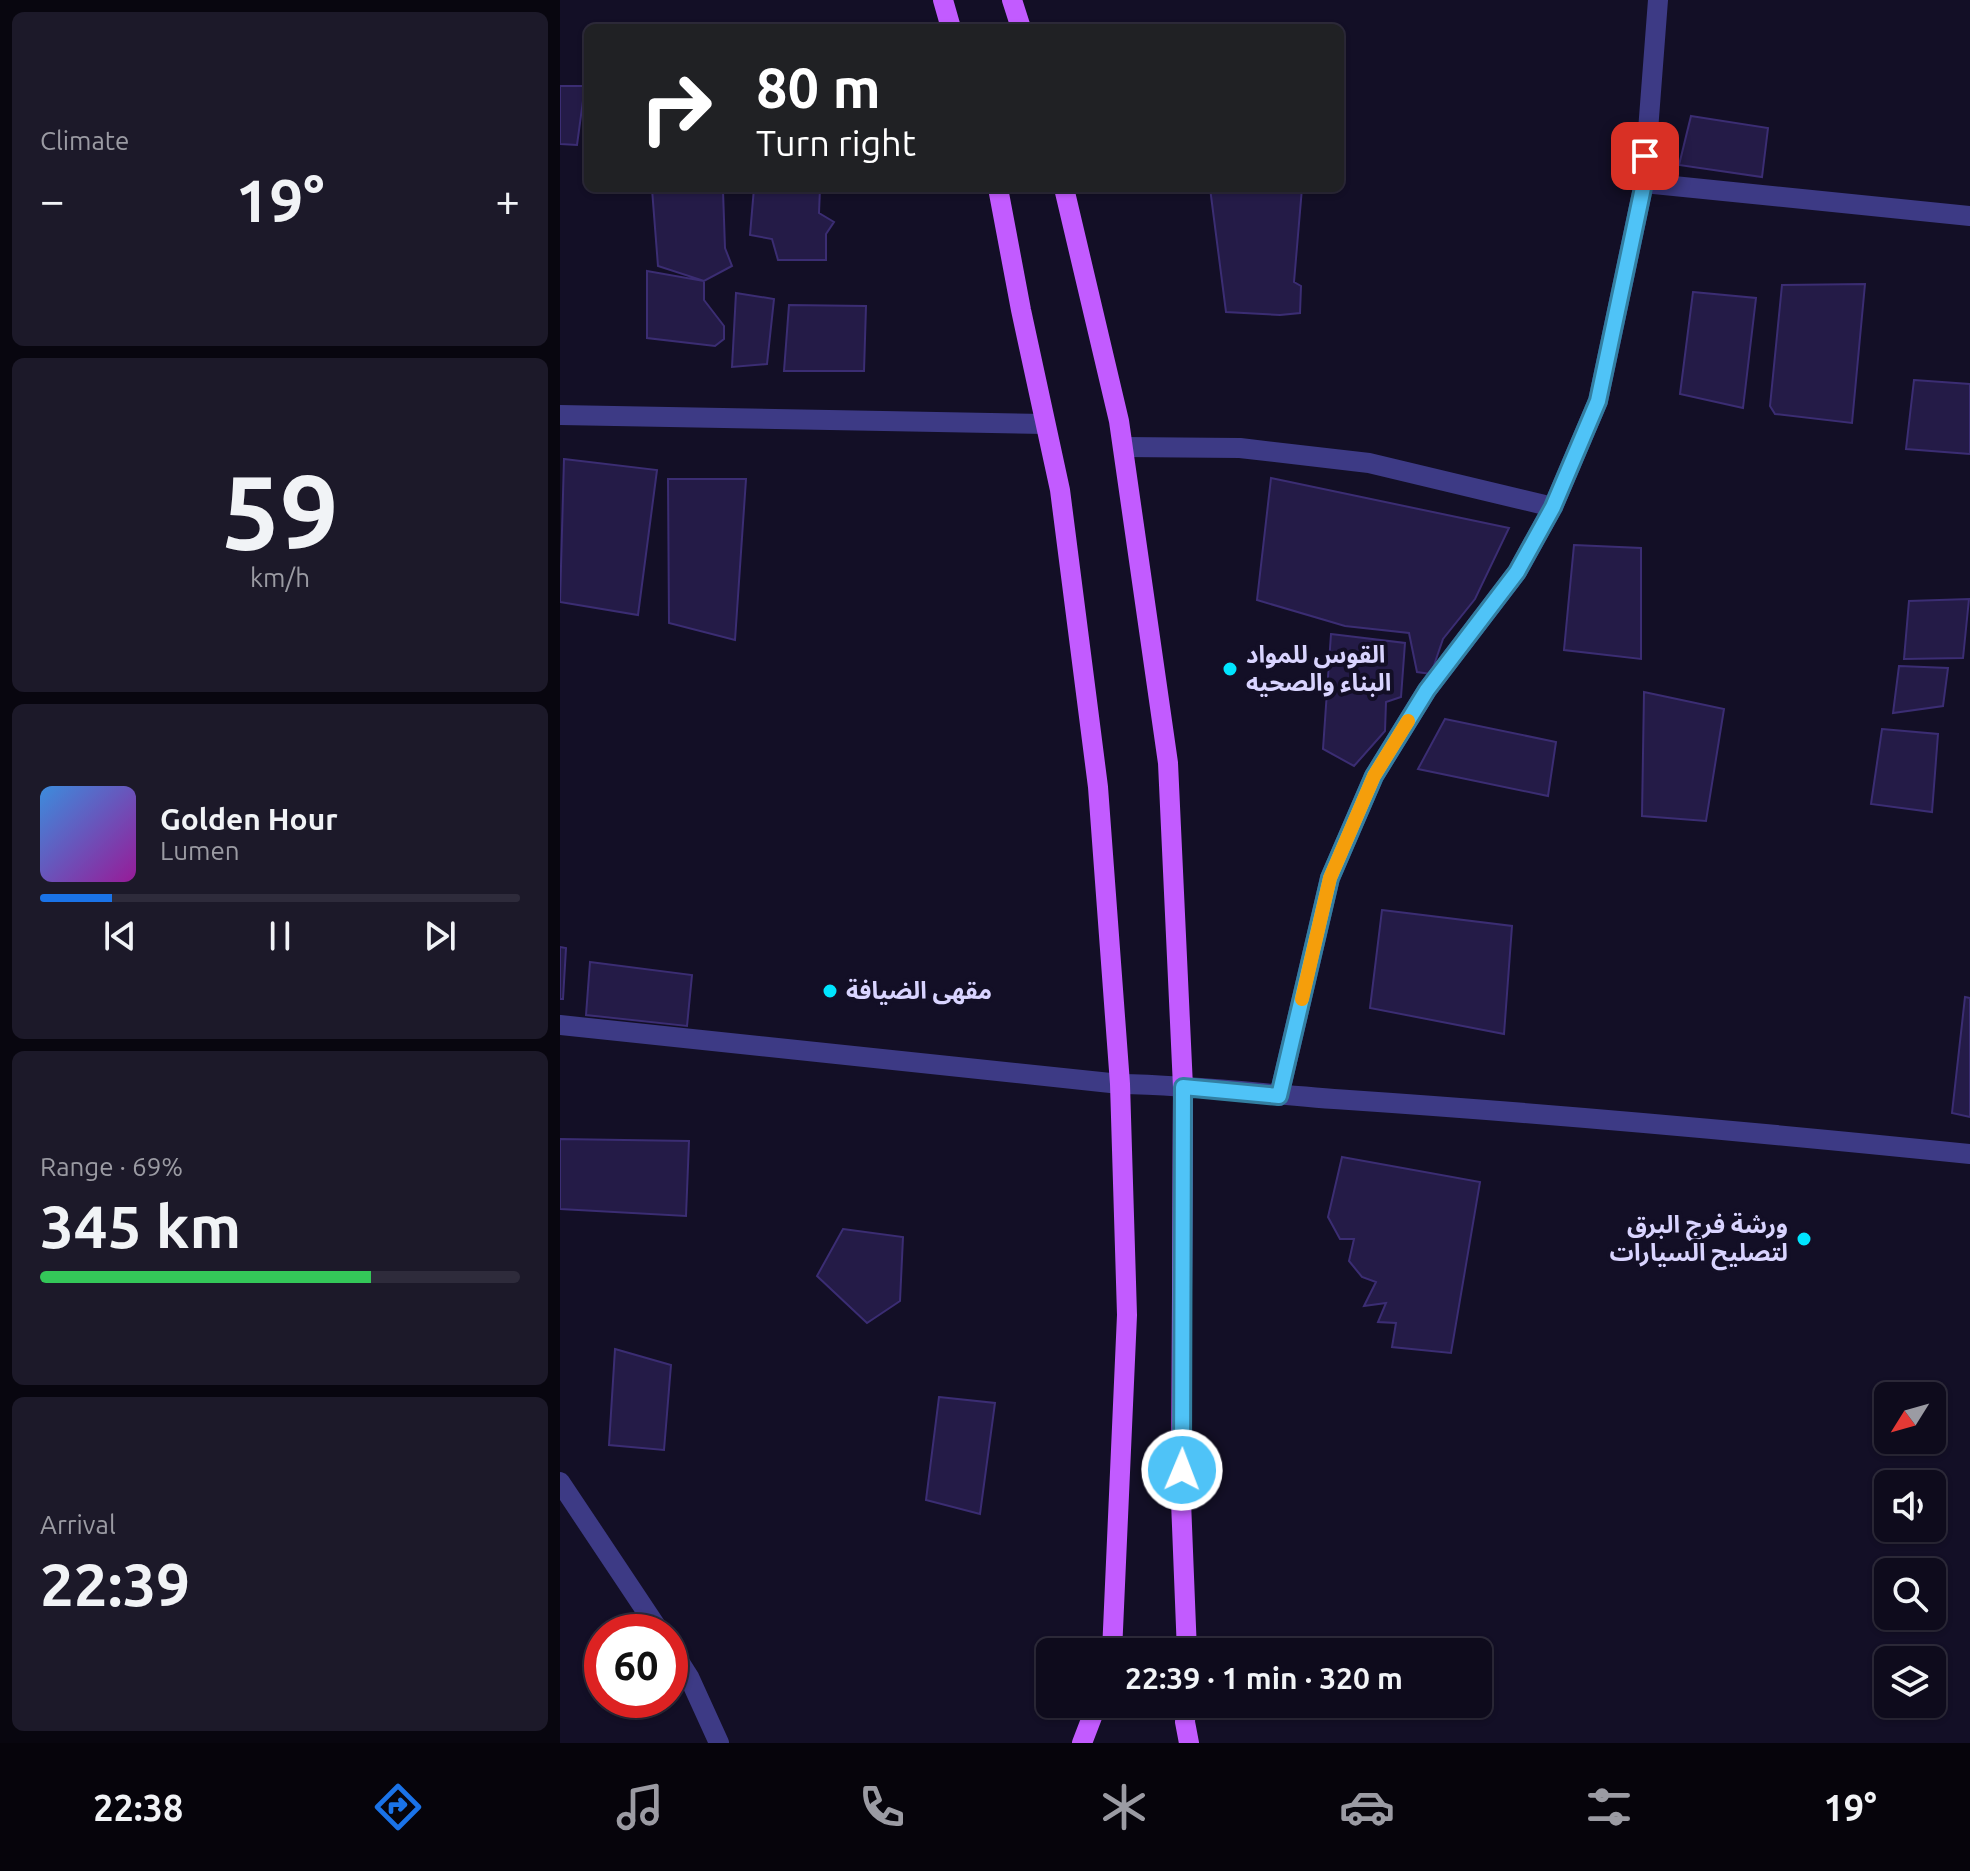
<!DOCTYPE html>
<meta charset="utf-8">
<style>
:root{--surface:#0e0b1c;--page:#1c1929;--text:#f1f3f6;--muted:#9b9ba3;--line:#2e2b3b;--accent:#1a73e8}
body{margin:0;font-family:Ubuntu,"Noto Sans Arabic",sans-serif;background:var(--page);color:var(--text);height:100vh;display:flex;flex-direction:column;font-size:30px;white-space:nowrap}
*{box-sizing:border-box;margin:0}
p{font-size:26px;color:var(--muted)}
.icon{flex:none;width:44px;height:44px;fill:none;stroke:currentColor;stroke-width:2;stroke-linecap:round;stroke-linejoin:round}
.map{position:relative;flex:1;overflow:hidden}
.side{display:flex;flex-direction:column;gap:12px;padding:12px;background:#08060f;width:560px}
.side>*{flex:none}
.banner{position:absolute;left:24px;top:24px;width:760px;height:168px;border-radius:12px;box-shadow:0 2px 6px #0004,0 0 0 2px var(--line);background:#202124;color:#fff;overflow:hidden}
.needle{width:52px;rotate:233deg}
.fabs{position:absolute;left:1314px;top:1382px;display:grid;gap:16px}
.fabs a{display:grid;place-items:center;width:72px;height:72px;border-radius:12px;background:var(--surface);box-shadow:0 2px 6px #0004,0 0 0 2px var(--line);font-size:40px}
.speed{position:absolute;left:24px;top:1614px;display:flex;gap:16px;font-size:40px;font-weight:700;text-align:center}
.speed>*{display:grid;place-content:center;width:104px;height:104px;border-radius:50%;background:var(--surface);box-shadow:0 2px 6px #0004,0 0 0 2px var(--line);line-height:1}
.speed .limit{border:12px solid #d22;background:#fff;color:#111}
.pin{position:absolute;display:grid;place-items:center;width:68px;height:68px;color:#fff;margin:-34px;border-radius:16px;box-shadow:0 4px 12px #0006}
.me{position:absolute;width:88px;margin:-44px;rotate:1deg;stroke-linejoin:round;filter:drop-shadow(0 0 6px #0008)}
.turn{display:flex;align-items:center;gap:28px;height:168px;padding:0 40px;font-size:36px}
.turn .icon{width:104px;height:104px;stroke-width:2.5}
.turn b{display:block;font-size:56px;line-height:68px}
.big{font-size:60px;font-weight:600;line-height:1.1}
.side .widget{flex:1;display:flex;flex-direction:column;justify-content:center;gap:12px;min-width:0;padding:0 28px;border-radius:12px;background:var(--page)}
.side .dial{align-items:center;gap:0}
.dial b{font-size:104px;line-height:1}
.song{display:flex;align-items:center;gap:24px}
.cover{width:96px;height:96px;border-radius:12px;background:linear-gradient(135deg,hsl(210 70% 55%),hsl(300 70% 35%))}
.played{height:8px;border-radius:4px;background:linear-gradient(90deg,var(--accent) 15%,var(--line) 15%)}
.keys{display:flex;justify-content:space-around;direction:ltr}
.heat{display:flex;justify-content:space-between;align-items:center;font-size:44px;direction:ltr}
.charge{height:12px;border-radius:6px;background:linear-gradient(90deg,#34c759 69%,var(--line) 0)}
.trip{position:absolute;left:476px;top:1638px;width:456px;height:80px;border-radius:12px;background:var(--surface);box-shadow:0 2px 6px #0004,0 0 0 2px var(--line);font-weight:600;line-height:80px;text-align:center}
.tab-bar{display:flex;height:128px;justify-content:space-around;align-items:center;background:#06040b;color:var(--muted)}
.tab-bar .icon{width:56px;height:56px}
.tab-bar .active{color:var(--accent)}
.tab-bar b{font-size:36px;color:var(--text)}
main{display:flex;flex:1;min-height:0}
.map>svg:first-child{display:block}
</style>
<main>
<section class="side">
<div class="widget"><p>Climate</p>
<div class="heat"><a>−</a><b class="big">19°</b><a>+</a></div>
</div>
<div class="widget dial"><b>59</b><p>km/h</p></div>
<div class="widget">
<div class="song"><i class="cover"></i><div><b>Golden Hour</b><p>Lumen</p></div></div>
<div class="played"></div>
<div class="keys"><svg class="icon" aria-label="previous" viewBox="0 0 24 24"><path d="M18 5L8 12l10 7zM5 5v14"/></svg><svg class="icon" aria-label="pause" viewBox="0 0 24 24"><path d="M8 5v14M16 5v14"/></svg><svg class="icon" aria-label="next" viewBox="0 0 24 24"><path d="M6 5l10 7-10 7zM19 5v14"/></svg></div>
</div>
<div class="widget"><p>Range · 69%</p><b class="big">345 km</b><div class="charge"></div></div>
<div class="widget"><p>Arrival</p><b class="big">22:39</b></div>
</section>
<div class="map">
<svg width="1410" height="1743" viewBox="0 0 1410 1743">
<rect width="100%" height="100%" fill="#130f26"/>
<!-- building -->
<path fill="#241b47" stroke="#3b2d73" stroke-width="2" d="M0 86H25L17 145 0 144Z
M1131 116 1208 128 1202 177 1119 165Z
M194 188H260L259 213 274 222 266 234V260H218L212 239 190 235Z
M650 188H742L734 282 741 286 740 313 720 315 666 312Z
M92 189 163 191 165 248 172 266 144 281 98 266Z
M87 271 144 281V300L164 326V339L155 346 87 338Z
M1305 284 1292 423 1215 414 1210 406 1222 285Z
M1133 292 1196 298 1183 408 1120 394Z
M176 293 214 299 207 364 172 367Z
M229 305 306 306 304 371H224Z
M1354 380 1410 384V454L1346 449Z
M4 459 97 470 78 615 0 602Z
M711 478 949 528 915 599 883 639 871 674 857 672 849 633 785 626 697 600Z
M108 479H186L175 640 109 623Z
M1014 545 1081 548V659L1004 650Z
M1409 599 1403 658 1344 659 1349 601Z
M771 634 845 643 841 697 826 702 825 731 794 766 763 749Z
M1339 666 1388 668 1383 706 1333 713Z
M1084 692 1164 709 1146 821 1082 816Z
M885 719 996 742 988 796 858 769Z
M1322 729 1378 734 1372 812 1311 804Z
M822 910 952 926 944 1034 810 1008Z
M0 947 6 948 3 999H0Z
M30 962 132 975 127 1026 26 1015Z
M1405 997 1410 998V1117L1392 1113Z
M0 1139 129 1141 126 1216 0 1209Z
M782 1157 920 1182 891 1353 832 1347 836 1323 818 1322 826 1303 804 1306 816 1282 802 1277 789 1261 794 1239H780L768 1217Z
M283 1229 343 1237 340 1301 307 1323 257 1276Z
M55 1349 111 1365 104 1450 49 1445Z
M379 1397 435 1403 420 1514 366 1500Z"/>
<g fill="none" stroke-linecap="round" stroke-linejoin="round">
<!-- minor -->
<path stroke="#3d3a85" stroke-width="20" d="M1084 183 1410 216
M0 415 485 424
M563 447 680 448 809 463 993 507
M0 1025 560 1084
M719 1096 770 878 814 776 867 690 957 572 993 507 1038 401 1084 183 1098 0
M0 1482 100 1632
M110 1647 129 1677 159 1743"/>
<!-- tertiary -->
<path stroke="#3d3a85" stroke-width="20" d="M560 1084C636 1085 713 1095 789 1100 996 1114 1204 1133 1410 1154"/>
<!-- primary -->
<path stroke="#c25bff" stroke-width="20" d="M383 0 391 28
M452 0 461 28
M438 188 461 310 500 490 538 787 560 1084 567 1315 552 1652
M504 188 559 421 608 763 623 1087 621 1501 627 1652
M626 1704 625 1722 629 1743
M522 1743 537 1704"/>
</g>
<g fill="none" stroke-linecap="round" stroke-linejoin="round">
<!-- route casing -->
<g stroke="#337fa1" stroke-width="20">
<path id="route" d="M622 1470 623 1087 719 1096 770 878 814 776 867 690 957 572 993 507 1038 401 1084 183 1085 156"/>
</g>
<!-- route -->
<use href="#route" stroke="#4fc3f7" stroke-width="14"/>
<!-- slow -->
<path stroke="#f59e0b" stroke-width="14" d="M742 999 770 878 814 776 848 721"/>
</g>
<!-- markers -->
<g fill="#00e5ff" stroke="#130f26" stroke-width="3">
<circle cx="670" cy="669" r="8"/>
<circle cx="270" cy="991" r="8"/>
<circle cx="1244" cy="1239" r="8"/>
</g>
<g text-anchor="middle" stroke-width="8" stroke-linejoin="round" paint-order="stroke">
<!-- poi labels -->
<g font-size="24" font-weight="bold" fill="#d9d4ff" stroke="#130f26" text-anchor="start">
<text x="686" y="663">القوس للمواد<tspan x="686" dy="28">البناء والصحيه</tspan></text>
<text x="286" y="999">مقهى الضيافة</text>
<text x="1228" y="1233" text-anchor="end">ورشة فرج البرق<tspan x="1228" dy="28">لتصليح السيارات</tspan></text>
</g>
</g>
</svg>
<div class="fabs">
<a><svg class="needle" viewBox="-14 -14 28 28"><path d="M0-13l5 13h-10z" fill="#e53935"/><path d="M0 13l5-13h-10z" fill="#9b9ba3"/></svg></a>
<a><svg class="icon" aria-label="sound" viewBox="0 0 24 24"><path d="M4 9h4l5-4v14l-5-4H4zM17 9q2 3 0 6"/></svg></a>
<a><svg class="icon" aria-label="search" viewBox="0 0 24 24"><circle cx="10" cy="10" r="6"/><path d="M15 15l6 6"/></svg></a>
<a><svg class="icon" aria-label="layers" viewBox="0 0 24 24"><path d="M12 4l9 5-9 5-9-5zM3 14l9 5 9-5"/></svg></a>
</div>
<div class="speed"><div class="limit">60</div></div>
<div class="pin" style="left:1085px;top:156px;background:#d93025"><svg class="icon" aria-label="arrive" viewBox="0 0 24 24"><path d="M6 21V4h12l-3 4 3 4H6"/></svg></div>
<svg class="me" style="left:622px;top:1470px" viewBox="-20 -20 40 40"><circle r="17" fill="#4fc3f7" stroke="#fff" stroke-width="3"/><path d="M0-11L8 9 0 5-8 9z" fill="#fff"/></svg>
<div class="trip">22:39 · 1 min · 320 m</div>
<div class="banner">
<div class="turn"><svg class="icon" aria-label="right" viewBox="0 0 24 24"><path d="M7 20v-9h11M14 6l5 5-5 5"/></svg><div><b>80 m</b>Turn right</div></div>
</div>
</div>
</main>
<nav class="tab-bar">
<b>22:38</b>
<svg class="icon active" aria-label="directions" viewBox="0 0 24 24"><path d="M12 3l9 9-9 9-9-9zM9 14v-3h6M13 9l2 2-2 2"/></svg>
<svg class="icon" aria-label="music" viewBox="0 0 24 24"><path d="M9 18V5l10-2v13"/><circle cx="6" cy="18" r="3"/><circle cx="16" cy="16" r="3"/></svg>
<svg class="icon" aria-label="phone" viewBox="0 0 24 24"><path d="M5 4h4l2 5-3 2q2 4 5 5l2-3 5 2v4C11 20 4 13 5 4z"/></svg>
<svg class="icon" aria-label="climate" viewBox="0 0 24 24"><path d="M12 3v18M4 7l16 10M4 17L20 7"/></svg>
<svg class="icon" aria-label="car" viewBox="0 0 24 24"><path d="M5 17H2v-5l4-1 3-4h7l3 4 3 1v5h-3M9 17h6M6 11h13"/><circle cx="7" cy="17" r="2"/><circle cx="17" cy="17" r="2"/></svg>
<svg class="icon" aria-label="filters" viewBox="0 0 24 24"><path d="M4 7h16M4 17h16"/><circle cx="9" cy="7" r="2"/><circle cx="15" cy="17" r="2"/></svg>
<b>19°</b>
</nav>
